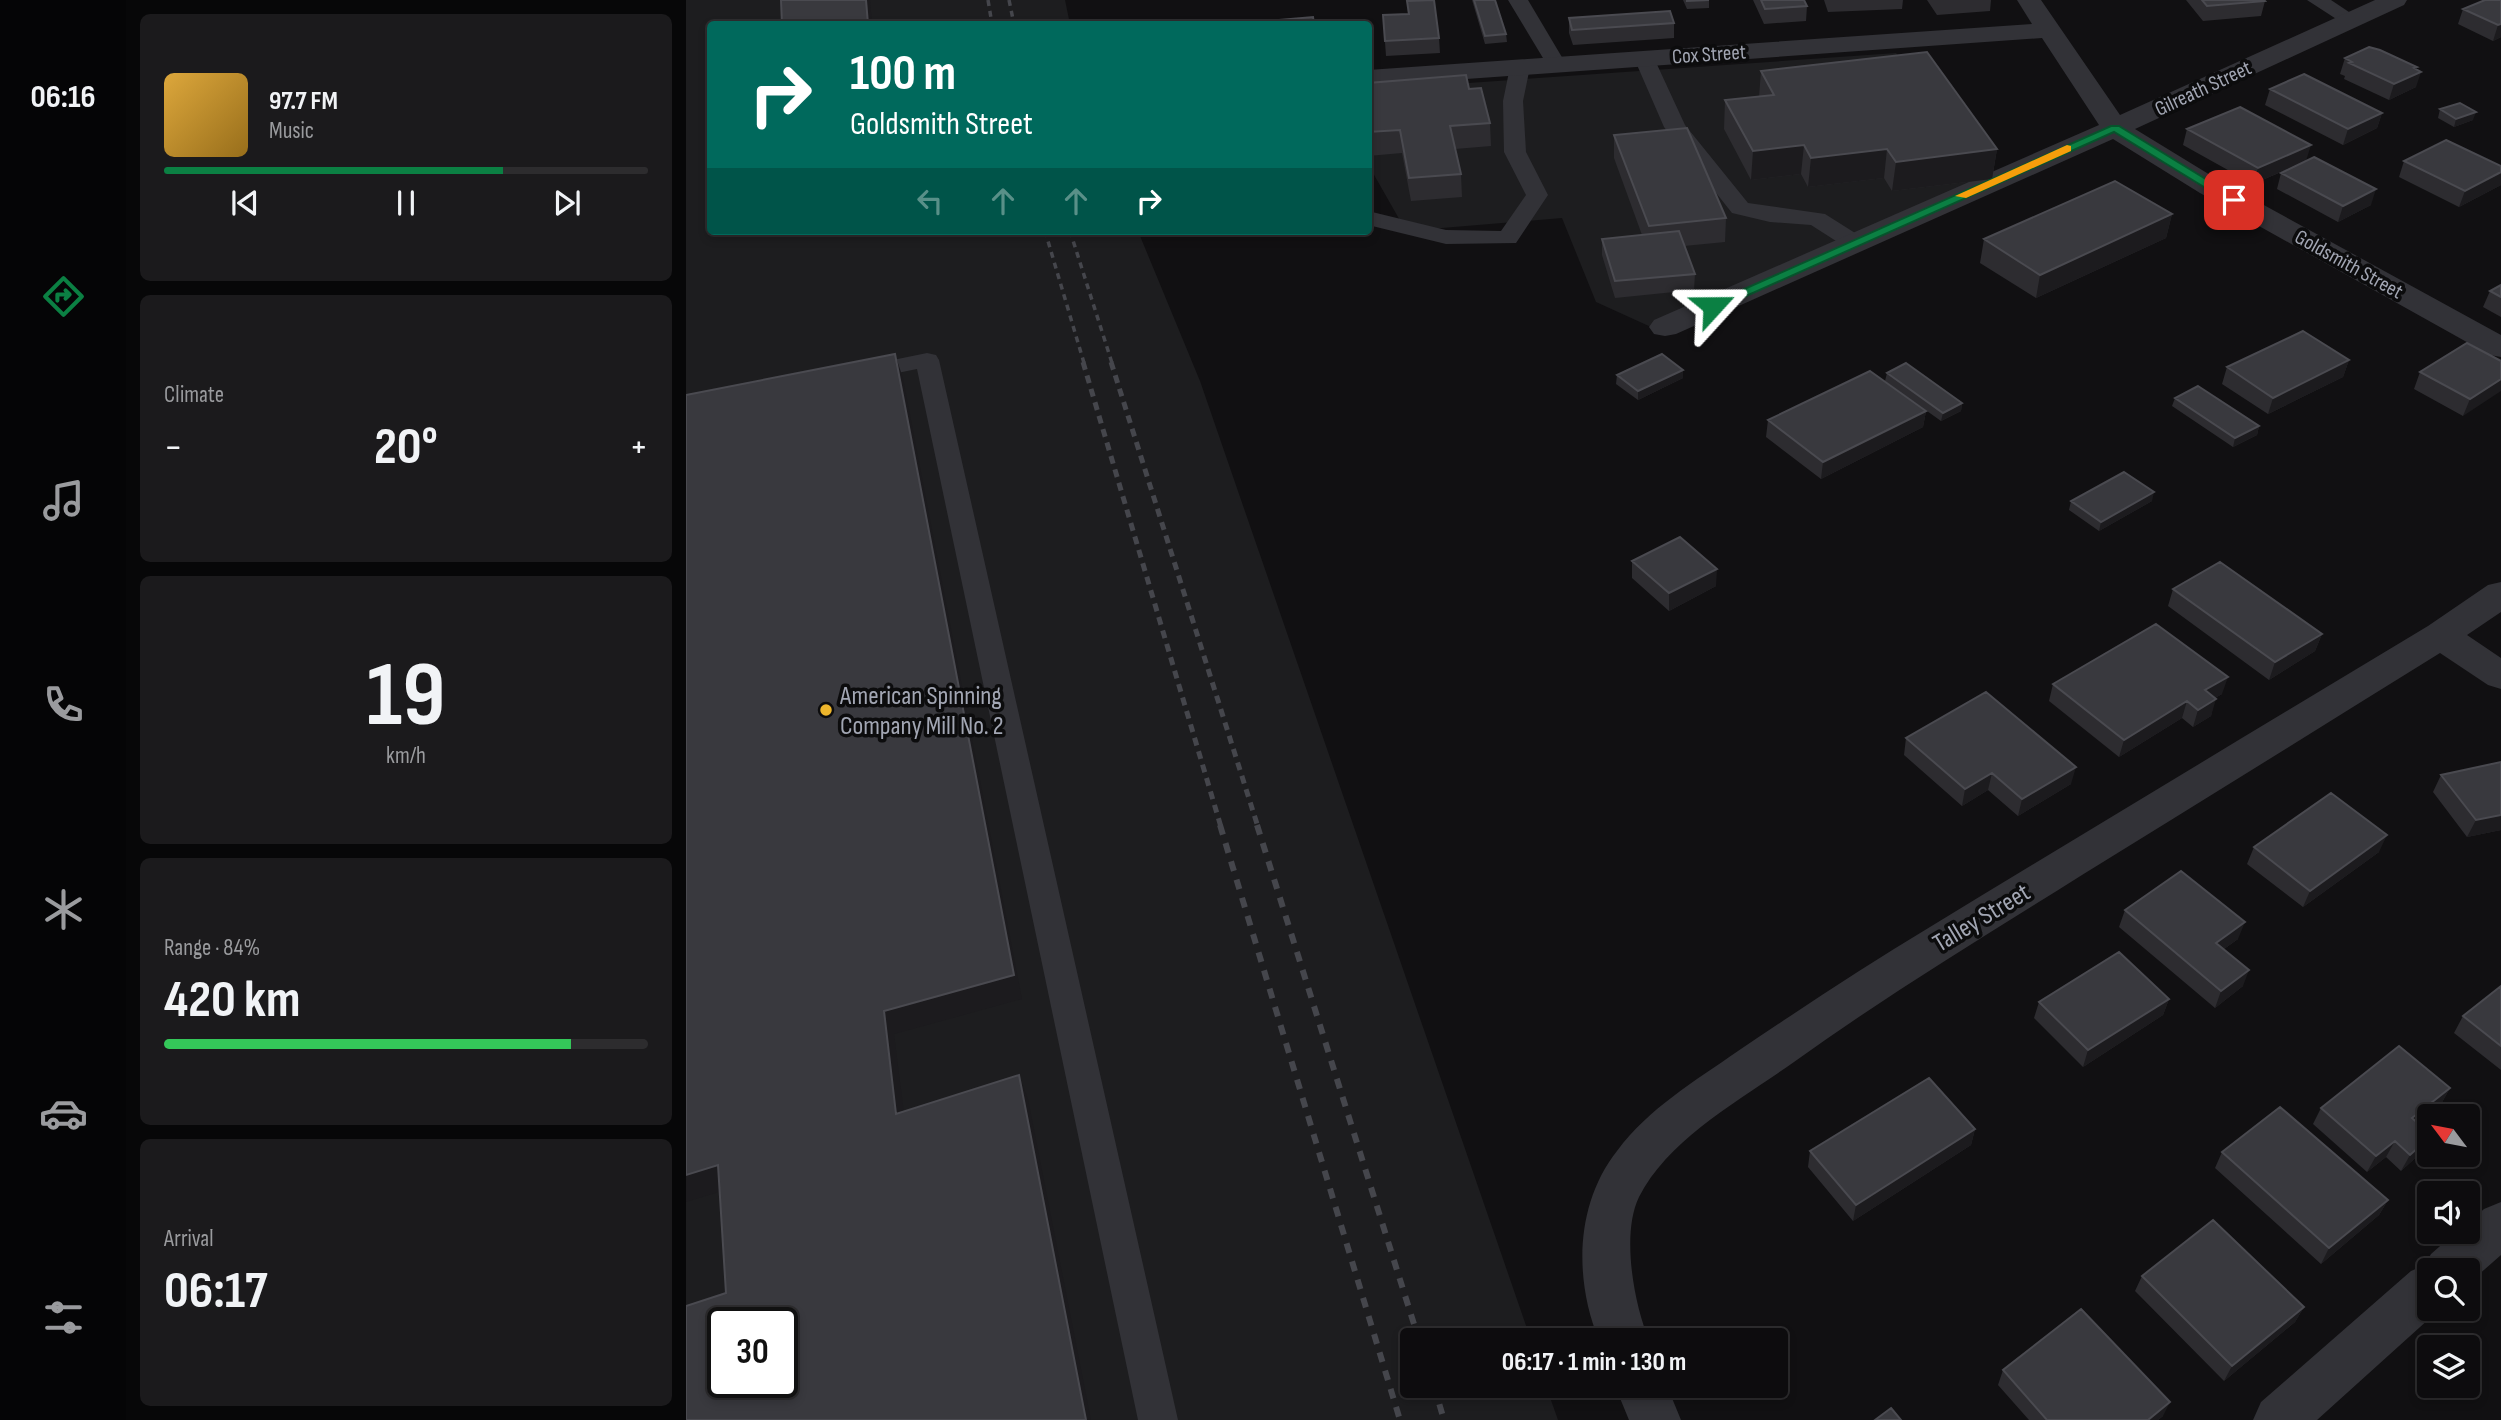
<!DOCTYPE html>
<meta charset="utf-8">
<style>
:root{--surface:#0d0c0e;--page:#1b1a1c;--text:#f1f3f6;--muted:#9a9b9e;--line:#2d2c2e;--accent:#0b8043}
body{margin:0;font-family:"Sofia Sans Condensed",sans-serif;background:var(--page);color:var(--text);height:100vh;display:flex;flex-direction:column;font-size:26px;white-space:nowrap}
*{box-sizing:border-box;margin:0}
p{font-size:23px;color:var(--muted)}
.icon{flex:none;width:38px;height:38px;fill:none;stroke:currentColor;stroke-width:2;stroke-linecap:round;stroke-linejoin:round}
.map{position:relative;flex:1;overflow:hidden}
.panel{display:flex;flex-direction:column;gap:14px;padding:14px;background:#070708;width:560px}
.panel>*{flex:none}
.top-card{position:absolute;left:21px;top:21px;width:665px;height:214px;border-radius:7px;box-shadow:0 4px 10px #0003,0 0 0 2px var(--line);background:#00695c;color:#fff;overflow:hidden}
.needle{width:46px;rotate:302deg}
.buttons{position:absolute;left:1731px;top:1104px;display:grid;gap:14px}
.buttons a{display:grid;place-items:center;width:63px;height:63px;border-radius:7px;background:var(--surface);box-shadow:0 4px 10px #0003,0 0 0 2px var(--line);font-size:35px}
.speed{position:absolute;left:21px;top:1307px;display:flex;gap:14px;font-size:35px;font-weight:700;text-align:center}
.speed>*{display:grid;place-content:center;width:91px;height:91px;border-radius:50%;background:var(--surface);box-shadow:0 4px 10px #0003,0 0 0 2px var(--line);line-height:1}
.speed .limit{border:4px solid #111;border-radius:10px;background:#fff;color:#111}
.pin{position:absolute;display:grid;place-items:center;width:60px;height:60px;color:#fff;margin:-30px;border-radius:14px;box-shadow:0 4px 10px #0006}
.me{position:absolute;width:77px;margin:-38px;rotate:66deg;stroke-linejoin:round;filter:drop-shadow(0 0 5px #0008)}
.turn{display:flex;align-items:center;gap:24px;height:147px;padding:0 28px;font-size:32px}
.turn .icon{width:91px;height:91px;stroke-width:2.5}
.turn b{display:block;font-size:49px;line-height:60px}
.lanes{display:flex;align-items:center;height:66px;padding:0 28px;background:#0003;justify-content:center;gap:35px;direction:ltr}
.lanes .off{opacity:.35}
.big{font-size:52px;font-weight:700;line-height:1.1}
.panel .widget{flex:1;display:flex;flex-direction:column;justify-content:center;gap:10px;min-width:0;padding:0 24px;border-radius:10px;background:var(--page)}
.panel .dial{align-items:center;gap:0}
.dial b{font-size:91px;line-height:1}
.song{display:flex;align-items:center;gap:21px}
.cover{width:84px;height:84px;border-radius:10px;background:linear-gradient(135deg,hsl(40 70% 55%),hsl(40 70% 35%))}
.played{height:7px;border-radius:4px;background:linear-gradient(90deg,var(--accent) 70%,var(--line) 70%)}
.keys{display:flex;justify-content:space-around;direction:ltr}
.heat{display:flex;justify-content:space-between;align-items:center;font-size:38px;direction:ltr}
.charge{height:10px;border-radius:5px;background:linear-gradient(90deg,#34c759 84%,var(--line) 0)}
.trip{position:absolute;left:714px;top:1328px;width:388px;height:70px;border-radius:7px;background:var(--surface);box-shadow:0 4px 10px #0003,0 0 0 2px var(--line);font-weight:700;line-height:70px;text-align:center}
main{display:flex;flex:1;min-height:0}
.dock{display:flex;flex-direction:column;width:126px;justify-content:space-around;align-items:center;background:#050506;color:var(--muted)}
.dock .icon{width:49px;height:49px}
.dock .current{color:var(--accent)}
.dock b{font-size:32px;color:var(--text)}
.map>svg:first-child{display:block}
</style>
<main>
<nav class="dock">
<b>06:16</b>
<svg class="icon current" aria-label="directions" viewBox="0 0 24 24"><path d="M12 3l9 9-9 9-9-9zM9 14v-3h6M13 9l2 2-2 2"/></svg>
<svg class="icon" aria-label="music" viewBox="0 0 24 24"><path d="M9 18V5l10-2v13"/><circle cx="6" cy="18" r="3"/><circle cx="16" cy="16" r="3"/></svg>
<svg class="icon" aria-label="phone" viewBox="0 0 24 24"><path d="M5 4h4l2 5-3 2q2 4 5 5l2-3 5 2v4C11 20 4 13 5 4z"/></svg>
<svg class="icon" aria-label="climate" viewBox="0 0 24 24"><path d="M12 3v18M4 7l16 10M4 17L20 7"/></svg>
<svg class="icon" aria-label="car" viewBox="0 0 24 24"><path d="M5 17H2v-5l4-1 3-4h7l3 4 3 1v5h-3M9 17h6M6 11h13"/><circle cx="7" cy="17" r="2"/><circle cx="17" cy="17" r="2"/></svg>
<svg class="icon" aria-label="filters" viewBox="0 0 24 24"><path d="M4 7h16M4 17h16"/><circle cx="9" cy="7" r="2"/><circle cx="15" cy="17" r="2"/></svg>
</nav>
<section class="panel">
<div class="widget">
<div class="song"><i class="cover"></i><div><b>97.7 FM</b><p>Music</p></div></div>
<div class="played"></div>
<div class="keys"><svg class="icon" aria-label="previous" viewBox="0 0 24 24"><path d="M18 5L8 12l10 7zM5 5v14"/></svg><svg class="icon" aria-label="pause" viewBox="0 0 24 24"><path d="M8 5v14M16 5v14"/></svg><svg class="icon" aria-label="next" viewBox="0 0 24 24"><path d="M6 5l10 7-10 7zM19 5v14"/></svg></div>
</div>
<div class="widget"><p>Climate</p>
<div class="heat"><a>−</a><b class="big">20°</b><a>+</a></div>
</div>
<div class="widget dial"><b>19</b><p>km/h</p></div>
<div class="widget"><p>Range · 84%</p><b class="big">420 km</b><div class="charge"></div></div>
<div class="widget"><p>Arrival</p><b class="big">06:17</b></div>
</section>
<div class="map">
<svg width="1815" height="1420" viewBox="0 0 1815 1420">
<rect width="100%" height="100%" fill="#111012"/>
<!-- built -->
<path fill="#1d1d1f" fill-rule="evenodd" d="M0 0H379L384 24H24V231H452L514 381 845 1340H726V1386H860L872 1420H0ZM37 1323H96V1382H37Z
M1210 53 1310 174 976 332 910 302 876 218 720 231 683 166 682 90Z"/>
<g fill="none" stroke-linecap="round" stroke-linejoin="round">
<!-- service -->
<path fill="#323237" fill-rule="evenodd" d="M822 0H842L880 64 877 68H863Z
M1621 0H1645L1675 20 1665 26 1658 24Z
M958 52 965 54 968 58 999 125 1062 203 1139 214 1177 238 1180 243 1177 248H1161L1125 225 1084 222 1046 213 978 127 948 58 951 54Z
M834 61 841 63 844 67 837 101 840 152 862 195 830 243 760 244 682 225V211L760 230 815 231 840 195 818 152 817 101 824 67 827 63Z
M241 353 250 355 253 360 492 1420H452L231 369 172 381 163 379 160 374 163 369Z"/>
<!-- minor -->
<path fill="#323237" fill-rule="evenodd" d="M1331 0H1355L1434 115 1689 0H1721L1718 5 1449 129 1534 181 1815 335V357L1804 355 1514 193 1427 139 990 334 979 336 968 334 963 327 968 320 1413 125 1356 38 682 86V70L1346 24Z
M1815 582V612L1781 635 1815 658V689L1802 685 1754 653C1635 727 1516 801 1396 875 1299 936 1201 995 1108 1062 1056 1099 983 1138 953 1197 935 1234 948 1304 963 1340H913C888 1280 889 1204 931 1151 963 1108 1009 1081 1052 1051 1116 1008 1179 966 1244 927 1410 826 1576 726 1742 626L1802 585Z
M1815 1202V1255L1782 1284V1270H1743V1309H1754L1631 1420H1567L1575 1402 1725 1271 1739 1265 1745 1254 1770 1232H1782V1223L1798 1209Z
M929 1386H981L995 1420H943Z"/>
<!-- rail-far2 -->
<path stroke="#45464c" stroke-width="3.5" stroke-dasharray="6 5" stroke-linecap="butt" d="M302 0 306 24
M323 0 328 24
M359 231 398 363
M384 231 426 363"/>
<!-- rail-far1 -->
<path stroke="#45464c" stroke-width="5" stroke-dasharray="8 6" stroke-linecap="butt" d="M397 362 535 827
M425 362 572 827"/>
<!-- rail -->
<path stroke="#45464c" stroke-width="6" stroke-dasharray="10 9" stroke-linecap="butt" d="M534 825 714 1420
M571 825 733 1340
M748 1386 758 1420"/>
</g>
<!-- wall -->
<path fill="#2d2c30" d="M786 0H809L820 34 821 42 799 44Z
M997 0H1023V8L1001 9Z
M1067 0H1118L1121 6 1120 21 1078 24Z
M1138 0H1217L1216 9 1142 12Z
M1241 0H1305L1304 11 1251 15Z
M1500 0H1578L1579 1 1575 16 1517 21Z
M1815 0V37L1807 41 1772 24 1777 9Z
M721 1 753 38 754 53 700 56 697 15 722 14Z
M883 18 988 23V38L887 45 883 33Z
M1659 58 1731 67 1730 87 1703 100 1658 79 1659 76 1654 74Z
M1075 71 1311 149 1306 179 1206 191 1198 178 1122 187 1115 174 1065 180 1038 129 1039 100 1073 97Z
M682 83 783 89 804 123 805 146 769 149 775 174 776 197 725 201 716 153 682 156Z
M1584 89 1696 113 1691 128 1657 145 1579 105Z
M1754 109 1787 120 1768 127 1752 118Z
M1501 129 1620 161 1685 205 1652 222 1591 189 1595 173 1611 165 1567 184 1497 145Z
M928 135 1040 218 1039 242 998 246 1009 274 1008 290 929 298 916 255V239L956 235 928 158Z
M1718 161 1815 185 1773 207 1713 177Z
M1486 214 1480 238 1350 298 1294 263 1298 239Z
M1815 285V317L1797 307 1804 291Z
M1663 360 1657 377 1582 414 1536 384 1541 367Z
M1815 361 1777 416 1728 389 1734 372Z
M1201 373 1276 403 1275 411 1255 421 1199 381Z
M931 375 997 378 952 400 930 384Z
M1489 398 1573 426 1571 435 1547 447 1486 406Z
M1240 411 1237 427 1135 479 1080 437 1082 420Z
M1385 501H1466L1413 531 1383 510Z
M946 561 1030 586 983 611 946 578Z
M1487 589 1636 634 1629 651 1583 680 1482 606Z
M1367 684 1536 694 1529 698 1525 716 1507 727 1496 718 1433 757 1363 701Z
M1220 738 1385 784 1332 816 1302 790 1276 806 1218 755Z
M1755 775 1815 830 1781 837 1747 792Z
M1568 847 1693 852 1617 907 1561 864Z
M1439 910 1552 939 1538 949 1557 986 1529 1008 1433 927Z
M1815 986V1070L1768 1033 1777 1016Z
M1483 999 1477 1015 1397 1067 1348 1018 1353 1002Z
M1764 1088 1755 1104 1731 1123 1743 1133V1141L1737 1151 1715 1171 1700 1157 1681 1172 1627 1124 1635 1108Z
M1289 1129 1285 1145 1167 1221 1122 1167 1124 1151Z
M1536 1152 1702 1200 1693 1215 1635 1264 1529 1168Z
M1456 1276 1618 1307 1609 1322 1538 1381 1449 1291Z
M1317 1370 1477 1416 1472 1420H1343L1312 1385Z"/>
<!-- shaded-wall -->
<path fill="#1c1b1e" d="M180 0H184L186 24H182Z
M1815 24V37L1807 41 1812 25Z
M1731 67 1728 75 1735 72 1730 87 1703 100 1708 84Z
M1790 112 1787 120 1768 127 1770 119Z
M1696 113 1691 128 1657 145 1662 129Z
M1118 145 1115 174 1065 180 1067 151Z
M1625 145 1620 161 1567 184 1572 168Z
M1201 149 1198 178 1122 187 1125 158Z
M1311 149 1306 179 1206 191 1210 162Z
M1815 172V185L1773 207 1779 191Z
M1690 189 1685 205 1652 222 1657 206Z
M1486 214 1480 238 1350 298 1354 275Z
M209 354 217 378 336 999 208 1034 221 1137 210 1114 198 1011Z
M1663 360 1657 377 1582 414 1587 398Z
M997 370V378L952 400V391Z
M1815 379V391L1777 416 1784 399Z
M1276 403 1275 411 1255 421 1257 413Z
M1240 411 1237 427 1135 479 1137 462Z
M1573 426 1571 435 1547 447 1549 438Z
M1468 492 1466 501 1413 531 1415 522Z
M1031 569 1030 586 983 611V593Z
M1636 634 1629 651 1583 680 1589 662Z
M1542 677 1536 694 1513 707 1519 690Z
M1530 699 1525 716 1507 727 1512 710Z
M1501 701 1496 718 1433 757 1438 740Z
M1390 767 1385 784 1332 816 1336 799Z
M1306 773 1302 790 1276 806 1279 789Z
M1815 815V830L1781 837 1790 820Z
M1701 835 1693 852 1617 907 1624 891Z
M1559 922 1552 939 1524 959 1530 943Z
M1563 970 1557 986 1529 1008 1535 991Z
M1483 999 1477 1015 1397 1067 1402 1050Z
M333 1075 342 1099 405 1420H400Z
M1764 1088 1755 1104 1717 1134 1726 1118Z
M1289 1129 1285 1145 1167 1221 1170 1205Z
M1743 1138V1141L1737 1151 1715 1171 1724 1155Z
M1709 1141 1700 1157 1681 1172 1690 1156Z
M32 1165 46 1188 0 1202V1175Z
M1702 1200 1693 1215 1635 1264 1643 1248Z
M1618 1307 1609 1322 1538 1381 1546 1366Z
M1484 1402 1477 1416 1472 1420H1462Z"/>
<!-- building -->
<path fill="#39393e" stroke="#4a4a50" stroke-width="2" fill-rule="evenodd" d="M95 0H180L182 24H96Z
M748 0 753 38 699 41 697 15 723 14 721 1Z
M788 0H809L820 34 799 36Z
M1001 0H1023L1001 1Z
M1075 0H1118L1121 6 1079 9Z
M1516 0H1578L1579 1 1521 6Z
M1799 0H1815V24L1812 25 1777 9Z
M984 11 988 23 886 30 883 18Z
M627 17 628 24H583L582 21Z
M1683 47 1694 50 1731 67 1728 68 1735 72 1708 84 1663 63 1666 62 1659 58Z
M1241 52 1311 149 1210 162 1201 149 1125 158 1118 145 1067 151 1039 100 1088 95 1075 71Z
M1618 74 1696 113 1662 129 1584 89Z
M780 75 783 89 795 88 804 123 764 126 775 174 723 178 714 130 682 132V83Z
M1774 103 1790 112 1770 119 1754 109Z
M1554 107 1625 145 1572 168 1501 129Z
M1001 128 1040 218 963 226 928 135Z
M1760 140 1815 166V172L1779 191 1718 161Z
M1628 157 1690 189 1657 206 1595 173Z
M1429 181 1486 214 1354 275 1298 239Z
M993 231 1009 274 929 281 916 239Z
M1815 285V297L1804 291Z
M1617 331 1663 360 1587 398 1541 367Z
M1781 343 1815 361V379L1784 399 1734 372Z
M209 354 328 975 198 1011 210 1114 333 1075 400 1420H0V1306L40 1293 32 1165 0 1175V395ZM37 1323H96V1382H37Z
M976 354 997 370 952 391 931 375Z
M1220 363 1276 403 1257 413 1201 373Z
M1184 371 1240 411 1137 462 1082 420Z
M1512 386 1573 426 1549 438 1489 398Z
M1438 472 1468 492 1415 522 1385 501Z
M994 537 1031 569 983 593 946 561Z
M1534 562 1636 634 1589 662 1487 589Z
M1470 624 1542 677 1519 690 1530 699 1512 710 1501 701 1438 740 1367 684Z
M1300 692 1390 767 1336 799 1306 773 1279 789 1220 738Z
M1815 762V815L1790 820 1755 775Z
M1645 793 1701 835 1624 891 1568 847Z
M1495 871 1559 922 1530 943 1563 970 1535 991 1439 910Z
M1433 952 1483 999 1402 1050 1353 1002Z
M1815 986V1046L1777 1016Z
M1713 1046 1764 1088 1726 1118 1743 1133V1138L1724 1155 1709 1141 1690 1156 1635 1108Z
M1243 1078 1289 1129 1170 1205 1124 1151Z
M1594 1107 1702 1200 1643 1248 1536 1152Z
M1527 1220 1618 1307 1546 1366 1456 1276Z
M1395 1309 1484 1402 1462 1420H1361L1317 1370Z
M1205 1408 1215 1420H1189Z"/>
<!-- route -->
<path fill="#0b8043" stroke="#07532c" stroke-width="2" d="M1425 126H1433L1554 200 1544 203 1428 132 1031 309 1027 310 1020 306Z"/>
<!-- slow -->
<path fill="#f59e0b" d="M1381 145 1385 146V151L1280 198 1269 196Z"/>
<!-- markers -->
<circle fill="#eeb62c" stroke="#0c0c0d" stroke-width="2.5" cx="140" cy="710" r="7"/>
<g text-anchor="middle" stroke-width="7" stroke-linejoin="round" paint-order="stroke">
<!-- far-street labels -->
<g font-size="21" fill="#a2a6b3" stroke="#0c0c0d">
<text transform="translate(1023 54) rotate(-4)" y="7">Cox Street</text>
<text transform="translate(1517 88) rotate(-25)" y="7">Gilreath Street</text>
<text transform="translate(1663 264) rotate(29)" y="7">Goldsmith Street</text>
</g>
<!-- poi labels -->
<g font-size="26" fill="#a2a6b3" stroke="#0c0c0d" text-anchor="start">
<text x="154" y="704">American Spinning<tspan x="154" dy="30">Company Mill No. 2</tspan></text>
</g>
<!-- street labels -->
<g font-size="26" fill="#a2a6b3" stroke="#0c0c0d">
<text transform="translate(1295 917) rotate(-31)" y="9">Talley Street</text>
</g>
</g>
</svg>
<div class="buttons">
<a><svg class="needle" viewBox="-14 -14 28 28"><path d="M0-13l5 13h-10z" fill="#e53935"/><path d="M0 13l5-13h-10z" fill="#9a9b9e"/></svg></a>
<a><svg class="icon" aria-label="sound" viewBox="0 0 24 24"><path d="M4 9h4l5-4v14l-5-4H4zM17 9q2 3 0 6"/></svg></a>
<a><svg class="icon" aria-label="search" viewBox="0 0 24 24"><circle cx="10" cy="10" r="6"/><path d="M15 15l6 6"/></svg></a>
<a><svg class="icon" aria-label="layers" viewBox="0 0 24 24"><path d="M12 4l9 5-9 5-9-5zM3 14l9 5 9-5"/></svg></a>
</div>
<div class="speed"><div class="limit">30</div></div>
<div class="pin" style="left:1548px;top:200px;background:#d93025"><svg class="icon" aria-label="arrive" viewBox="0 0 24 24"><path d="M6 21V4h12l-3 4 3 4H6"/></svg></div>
<svg class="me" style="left:1027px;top:306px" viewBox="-20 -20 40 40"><path d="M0-17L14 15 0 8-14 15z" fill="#0b8043" stroke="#fff" stroke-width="4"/></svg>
<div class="trip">06:17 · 1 min · 130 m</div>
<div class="top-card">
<div class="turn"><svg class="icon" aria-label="right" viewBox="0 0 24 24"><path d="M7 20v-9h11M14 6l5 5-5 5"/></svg><div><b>100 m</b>Goldsmith Street</div></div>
<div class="lanes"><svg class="icon off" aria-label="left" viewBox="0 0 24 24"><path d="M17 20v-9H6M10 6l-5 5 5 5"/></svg><svg class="icon off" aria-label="ahead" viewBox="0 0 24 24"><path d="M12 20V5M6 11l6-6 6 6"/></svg><svg class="icon off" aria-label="ahead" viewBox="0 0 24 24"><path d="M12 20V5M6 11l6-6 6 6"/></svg><svg class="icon" aria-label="right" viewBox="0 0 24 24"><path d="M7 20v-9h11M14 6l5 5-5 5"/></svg></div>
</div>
</div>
</main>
